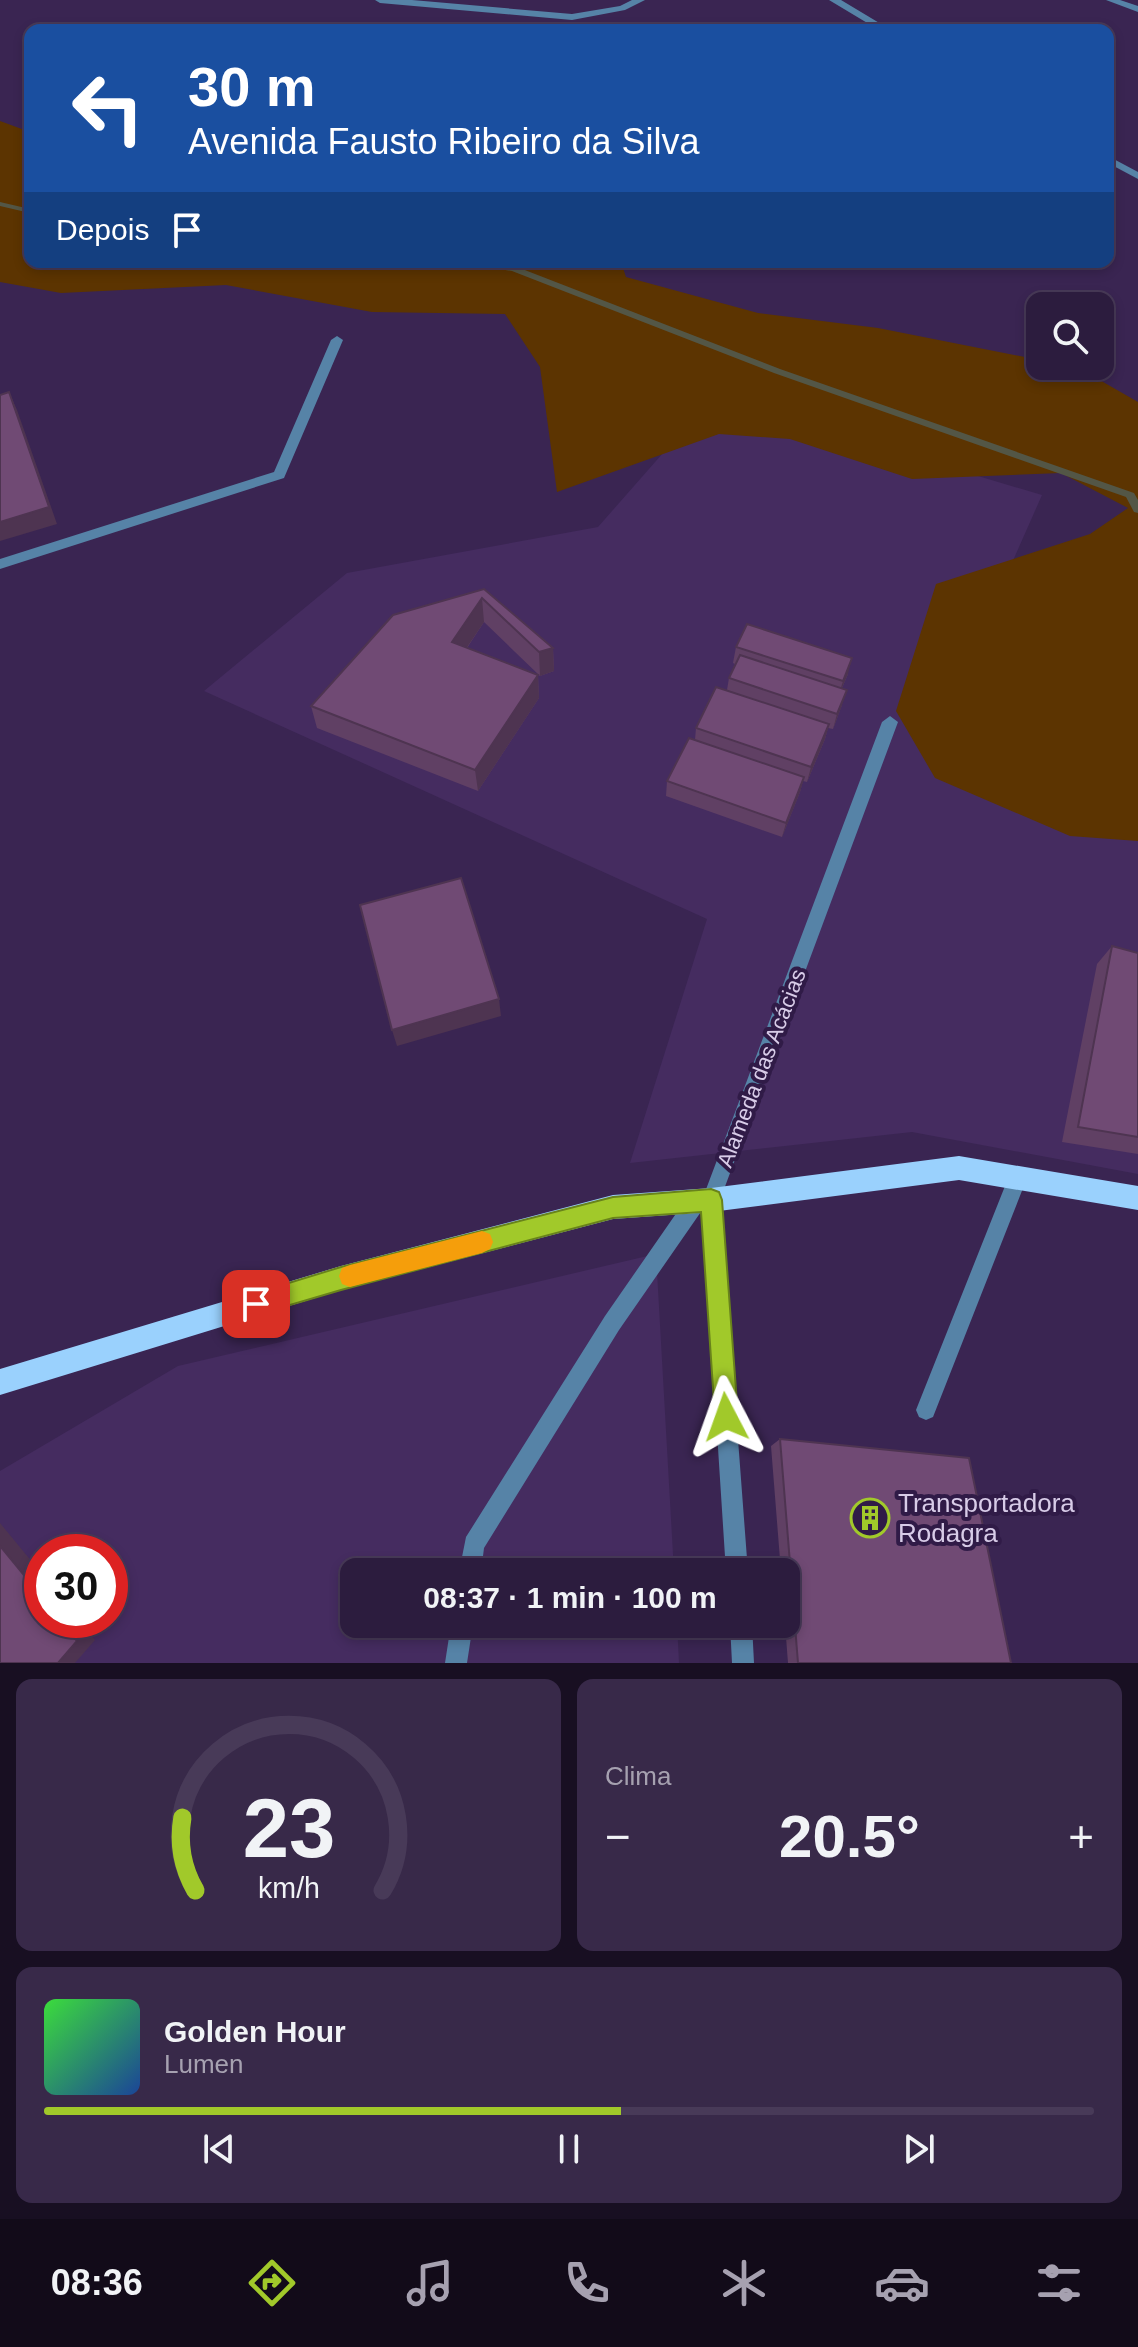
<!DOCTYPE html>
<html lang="pt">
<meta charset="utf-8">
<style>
:root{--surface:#2c1c3e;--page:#382949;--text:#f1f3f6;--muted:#a6a1b0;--line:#483a58;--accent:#a1c92a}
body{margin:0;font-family:Arial,sans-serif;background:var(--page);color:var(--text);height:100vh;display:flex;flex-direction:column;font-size:30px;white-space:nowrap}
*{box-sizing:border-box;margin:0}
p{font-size:26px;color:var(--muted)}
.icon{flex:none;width:44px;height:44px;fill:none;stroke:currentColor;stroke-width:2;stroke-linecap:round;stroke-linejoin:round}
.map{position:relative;height:1663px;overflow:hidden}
.details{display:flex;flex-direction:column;gap:16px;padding:16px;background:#180f22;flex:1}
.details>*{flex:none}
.banner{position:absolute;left:24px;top:24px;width:1090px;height:244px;border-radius:16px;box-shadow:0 4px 12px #0003,0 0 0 2px var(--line);background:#1a4fa0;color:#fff;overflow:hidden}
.fabs{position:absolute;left:1026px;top:292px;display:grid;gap:16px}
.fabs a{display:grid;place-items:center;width:88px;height:88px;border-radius:16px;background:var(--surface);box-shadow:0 4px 12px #0003,0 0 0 2px var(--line);font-size:40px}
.speed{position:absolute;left:24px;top:1534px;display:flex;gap:16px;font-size:40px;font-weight:700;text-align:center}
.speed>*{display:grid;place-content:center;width:104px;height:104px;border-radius:50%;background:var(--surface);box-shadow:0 4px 12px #0003,0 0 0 2px var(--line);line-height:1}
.speed .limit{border:12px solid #d22;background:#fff;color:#111}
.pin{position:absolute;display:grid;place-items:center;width:68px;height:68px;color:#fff;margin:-34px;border-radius:16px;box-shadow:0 4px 12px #0006}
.me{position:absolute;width:88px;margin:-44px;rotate:356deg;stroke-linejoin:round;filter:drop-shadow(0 0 6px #0008)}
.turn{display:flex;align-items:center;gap:28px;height:168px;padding:0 32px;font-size:36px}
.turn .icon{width:104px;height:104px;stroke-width:2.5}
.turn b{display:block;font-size:56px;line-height:68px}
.then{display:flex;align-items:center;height:76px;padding:0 32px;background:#0003;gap:16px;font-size:30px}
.big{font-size:60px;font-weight:700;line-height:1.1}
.details .tile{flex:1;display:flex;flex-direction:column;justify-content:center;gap:12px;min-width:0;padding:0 28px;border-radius:16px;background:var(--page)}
.details .dial{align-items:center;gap:0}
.dial svg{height:208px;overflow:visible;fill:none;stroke:var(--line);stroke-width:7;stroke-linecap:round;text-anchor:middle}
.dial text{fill:var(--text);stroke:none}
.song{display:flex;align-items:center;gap:24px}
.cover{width:96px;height:96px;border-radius:12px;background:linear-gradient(135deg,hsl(120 70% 55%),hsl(220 70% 35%))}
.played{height:8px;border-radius:4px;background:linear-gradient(90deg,var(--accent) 55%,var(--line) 55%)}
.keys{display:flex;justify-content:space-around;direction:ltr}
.heat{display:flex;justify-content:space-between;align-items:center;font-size:44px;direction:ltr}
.details .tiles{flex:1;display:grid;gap:16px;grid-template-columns:1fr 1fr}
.tile:last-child{grid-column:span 2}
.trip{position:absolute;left:340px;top:1558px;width:460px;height:80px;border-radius:16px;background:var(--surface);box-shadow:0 4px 12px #0003,0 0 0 2px var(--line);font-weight:700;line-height:80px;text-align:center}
.tab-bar{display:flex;height:128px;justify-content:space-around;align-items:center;background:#120b19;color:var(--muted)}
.tab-bar .icon{width:56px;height:56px}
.tab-bar .selected{color:var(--accent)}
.tab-bar b{font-size:36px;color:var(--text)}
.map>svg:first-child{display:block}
</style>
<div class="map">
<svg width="1138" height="1663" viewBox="0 0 1138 1663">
<rect width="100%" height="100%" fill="#3a2552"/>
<!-- built -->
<path fill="#452c60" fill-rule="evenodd" d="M741 377 978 476 1042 495 984 626 1138 813V1174L912 1132 630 1163 707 919 204 691 347 573 598 527 685 428Z
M656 1254 674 1572H354V1624H677L679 1663H0V1471L178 1366ZM42 1552H110V1620H42Z"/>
<!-- green -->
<path fill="#5c3401" d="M0 121 30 132V262H621L626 277 758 313 878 328 1040 360V366L1077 367 1138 402V841L1070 836 935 778 896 711 936 584 1090 534 1128 508 1061 473 912 479 790 439 719 434 557 492 540 367 505 314 372 312 226 285 61 293 0 282Z"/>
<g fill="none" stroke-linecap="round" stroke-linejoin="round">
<!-- stream -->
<path fill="#535646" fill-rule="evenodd" d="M0 202 30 209V213L0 206Z
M471 262H490L517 267 780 369 1134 493 1138 500V513L1134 512 1126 497 774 373 512 271 475 265Z"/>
<!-- service -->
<path fill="#5683a7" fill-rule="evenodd" d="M375 0H412L572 14 620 6 632 0H645L625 10 572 20 380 3Z
M829 0H841L891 30H879Z
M1106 0H1120L1138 6V12Z
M1108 156 1138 172V179L1108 163Z
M1018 1169 1025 1171 1027 1178 933 1417 926 1420 919 1417 916 1410 1011 1171Z
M698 1190 705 1192 707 1199 705 1206 619 1330 484 1548 481 1572H459L466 1537 605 1316 691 1192Z
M451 1624H473L467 1663H445Z"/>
<!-- minor -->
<path fill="#5683a7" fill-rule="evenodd" d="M337 336 343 340 284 478 0 569V559L274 472 331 340Z
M890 716 898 722 720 1200 748 1572H726L702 1200 882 722Z
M730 1624H752L754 1663H732Z"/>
<!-- primary -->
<path fill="#9ad1fd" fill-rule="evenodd" d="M959 1156 1138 1186V1210L959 1180 711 1212 613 1219 341 1290 0 1395V1369L341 1266 613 1195 711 1188Z"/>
</g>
<!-- wall -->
<path fill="#604064" d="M484 589 553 648 554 671 540 676 484 622 467 648 538 675 539 698 478 791 317 728 311 706Z
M736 647 848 674 842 688V705L833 729 828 728 825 739 807 782 803 781 800 792 782 837 666 796 667 781 695 740 696 728 727 690 729 678 735 664 733 663Z
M1112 946 1138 953V1154L1062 1142 1097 964Z
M780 1439 1011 1663H788L785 1624H786V1572H781L771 1446Z"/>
<!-- shaded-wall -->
<path fill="#4e3451" d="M9 392 17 410 57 524 0 541V522Z
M482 598 484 622 455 665 452 642Z
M553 648 554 671 540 676 539 652Z
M852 658 848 674 838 697 843 681Z
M538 675 539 698 478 791 475 770Z
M847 690 842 705 833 729 837 714Z
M829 724 825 739 807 782 811 767Z
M804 777 800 792 782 837 786 823Z
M499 999 501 1016 397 1046 392 1030Z
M0 1523 42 1574V1597L0 1546Z
M60 1620H79L95 1640 75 1663H58Z"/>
<!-- building -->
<path fill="#704a74" stroke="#4e3451" stroke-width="2" d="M9 392 49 507 0 522V395Z
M484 589 553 648 539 652 482 598 452 642 538 675 475 770 311 706 393 615Z
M747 624 852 658 843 681 736 647Z
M740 655 847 690 837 714 729 678Z
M716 687 829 724 811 767 696 728Z
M689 738 804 777 786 823 667 781Z
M461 878 499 999 392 1030 360 905Z
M1112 946 1138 953V1137L1078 1127Z
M780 1439 969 1458 1011 1663H798Z
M0 1546 42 1597V1620H60L77 1641 58 1663H0Z"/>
<!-- route -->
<path fill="#a1c92a" stroke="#69831b" stroke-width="2" d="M711 1189 719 1192 722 1200 738 1417 735 1425 726 1429 718 1425 715 1417 701 1212 613 1218 341 1290 256 1315 248 1312 245 1304 248 1296 256 1293 341 1267 613 1197Z"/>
<!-- slow -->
<path fill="#f59e0b" d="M482 1231 490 1234 493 1242 490 1249 482 1253 350 1287 342 1284 339 1276 342 1268 350 1265Z"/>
<!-- icons -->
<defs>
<g id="building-ring" transform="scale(2)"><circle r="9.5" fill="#301b47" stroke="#a1c92a" stroke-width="1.5"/><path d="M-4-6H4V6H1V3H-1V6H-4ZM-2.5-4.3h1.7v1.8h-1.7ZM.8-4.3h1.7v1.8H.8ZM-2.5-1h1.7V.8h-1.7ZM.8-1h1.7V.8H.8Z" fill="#a1c92a"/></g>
</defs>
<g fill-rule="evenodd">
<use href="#building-ring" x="870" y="1518"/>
</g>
<g text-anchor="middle" stroke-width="8" stroke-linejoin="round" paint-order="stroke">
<!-- street labels -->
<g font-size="22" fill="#d8cce8" stroke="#301b47">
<text transform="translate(761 1068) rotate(-69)" y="8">Alameda das Acácias</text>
</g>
<!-- near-poi labels -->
<g font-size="26" fill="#d8cce8" stroke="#301b47" text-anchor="start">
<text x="898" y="1512">Transportadora<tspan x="898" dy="30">Rodagra</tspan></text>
</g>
</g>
</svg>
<div class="fabs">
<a><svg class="icon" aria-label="search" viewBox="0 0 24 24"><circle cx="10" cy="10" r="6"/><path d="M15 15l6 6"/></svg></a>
</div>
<div class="speed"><div class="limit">30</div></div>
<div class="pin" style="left:256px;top:1304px;background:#d93025"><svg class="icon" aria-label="arrive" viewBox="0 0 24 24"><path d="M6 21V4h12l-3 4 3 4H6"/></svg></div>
<svg class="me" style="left:726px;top:1417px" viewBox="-20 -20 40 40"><path d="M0-17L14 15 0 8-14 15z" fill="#a1c92a" stroke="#fff" stroke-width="4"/></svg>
<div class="trip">08:37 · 1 min · 100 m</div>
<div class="banner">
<div class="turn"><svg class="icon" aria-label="left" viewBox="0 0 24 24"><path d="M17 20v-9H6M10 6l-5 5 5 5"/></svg><div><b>30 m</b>Avenida Fausto Ribeiro da Silva</div></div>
<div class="then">Depois<svg class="icon" aria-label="arrive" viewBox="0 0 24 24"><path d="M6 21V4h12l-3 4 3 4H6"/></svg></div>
</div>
</div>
<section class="details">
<div class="tiles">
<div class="tile dial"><svg viewBox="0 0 100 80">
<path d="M14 69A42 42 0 1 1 86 69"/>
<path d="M14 69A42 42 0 0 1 9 41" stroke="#a1c92a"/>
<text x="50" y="56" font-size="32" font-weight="700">23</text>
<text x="50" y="72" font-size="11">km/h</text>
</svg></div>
<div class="tile"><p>Clima</p>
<div class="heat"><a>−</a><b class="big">20.5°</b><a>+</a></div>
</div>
<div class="tile">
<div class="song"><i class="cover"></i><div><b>Golden Hour</b><p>Lumen</p></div></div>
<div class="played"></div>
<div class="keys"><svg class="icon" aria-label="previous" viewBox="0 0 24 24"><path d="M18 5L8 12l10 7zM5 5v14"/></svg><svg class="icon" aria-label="pause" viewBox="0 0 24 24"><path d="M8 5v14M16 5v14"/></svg><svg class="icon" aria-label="next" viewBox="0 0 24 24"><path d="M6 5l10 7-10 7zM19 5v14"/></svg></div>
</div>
</div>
</section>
<nav class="tab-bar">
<b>08:36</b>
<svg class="icon selected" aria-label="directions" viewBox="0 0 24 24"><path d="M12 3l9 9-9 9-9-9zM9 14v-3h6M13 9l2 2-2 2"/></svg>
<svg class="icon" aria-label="music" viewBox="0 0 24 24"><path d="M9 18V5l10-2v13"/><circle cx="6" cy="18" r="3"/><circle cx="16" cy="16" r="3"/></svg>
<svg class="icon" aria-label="phone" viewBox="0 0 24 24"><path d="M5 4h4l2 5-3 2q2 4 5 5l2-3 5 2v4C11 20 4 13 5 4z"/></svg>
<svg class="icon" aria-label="climate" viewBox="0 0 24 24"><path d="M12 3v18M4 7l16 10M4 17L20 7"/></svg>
<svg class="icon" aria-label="car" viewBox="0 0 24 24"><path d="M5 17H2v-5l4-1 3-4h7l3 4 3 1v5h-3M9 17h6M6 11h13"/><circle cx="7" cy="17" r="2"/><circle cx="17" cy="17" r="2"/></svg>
<svg class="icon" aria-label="filters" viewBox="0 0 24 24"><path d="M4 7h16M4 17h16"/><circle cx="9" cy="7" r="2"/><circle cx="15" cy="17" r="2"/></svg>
</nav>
